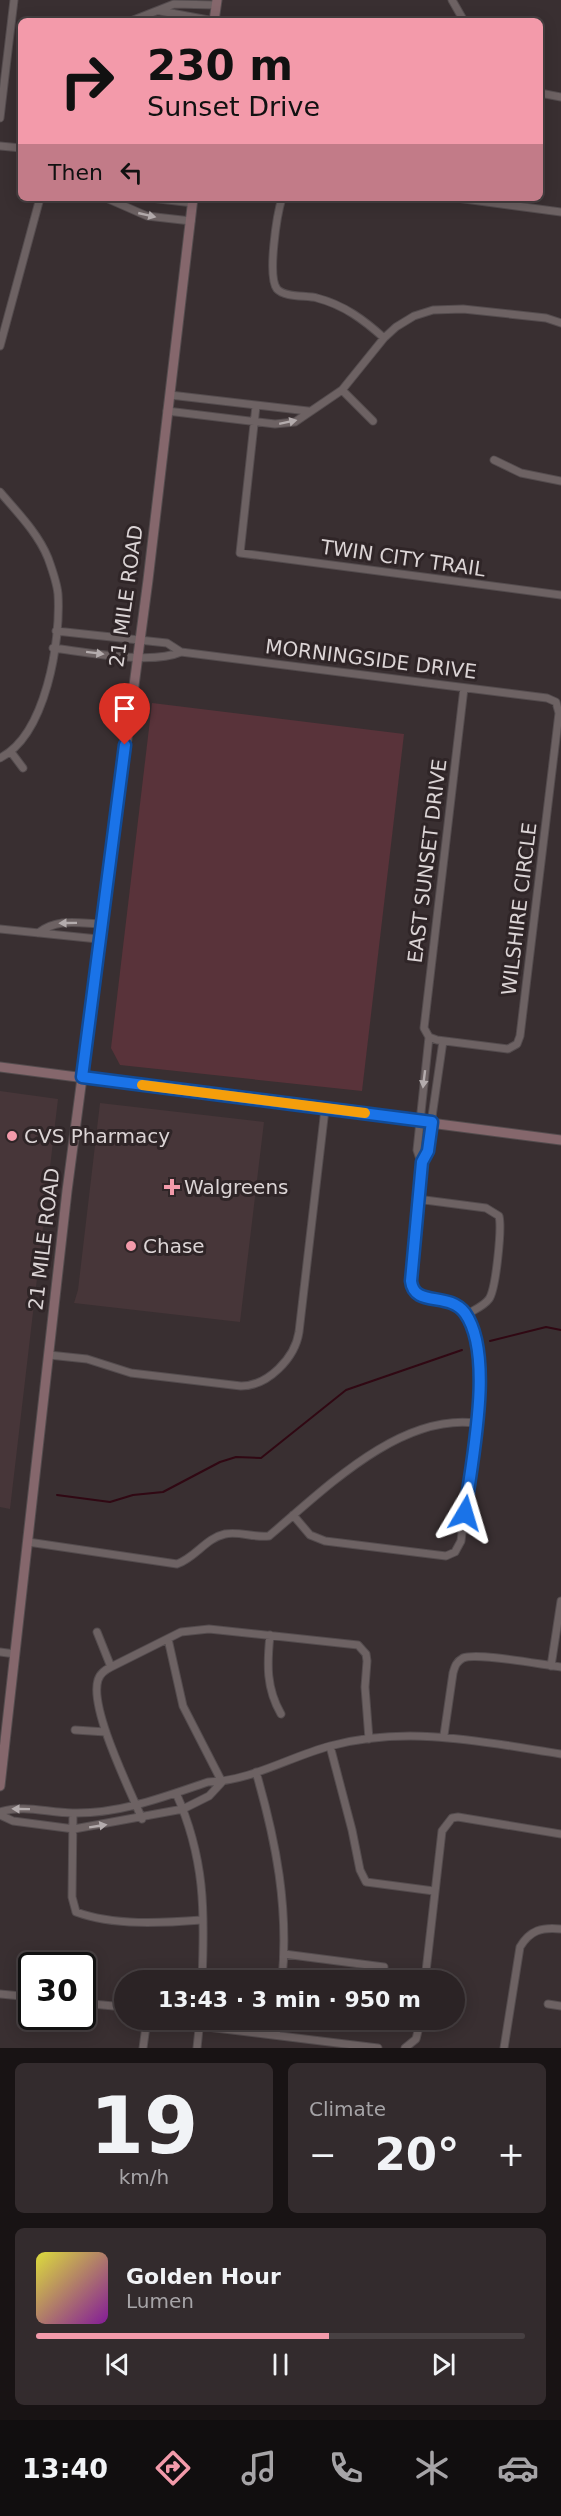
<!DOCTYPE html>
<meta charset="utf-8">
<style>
:root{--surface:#2b2325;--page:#332b2d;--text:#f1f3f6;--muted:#a6a4a7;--line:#474042;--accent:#f39aaa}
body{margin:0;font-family:"DejaVu Sans",sans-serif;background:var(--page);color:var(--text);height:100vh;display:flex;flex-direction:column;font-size:22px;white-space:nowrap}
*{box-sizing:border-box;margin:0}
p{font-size:20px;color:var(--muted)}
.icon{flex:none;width:33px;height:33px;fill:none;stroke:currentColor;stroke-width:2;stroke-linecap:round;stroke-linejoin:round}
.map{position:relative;height:2048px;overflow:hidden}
.side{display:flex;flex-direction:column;gap:15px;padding:15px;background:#181314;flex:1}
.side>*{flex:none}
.banner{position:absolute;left:18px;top:18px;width:525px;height:183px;border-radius:9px;box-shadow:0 3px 15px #0003,0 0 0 2px var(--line);background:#f39aaa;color:#111;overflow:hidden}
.speed{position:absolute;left:18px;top:1952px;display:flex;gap:12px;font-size:30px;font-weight:700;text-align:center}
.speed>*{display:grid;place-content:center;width:78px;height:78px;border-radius:50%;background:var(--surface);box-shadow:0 3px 15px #0003,0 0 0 2px var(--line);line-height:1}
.speed .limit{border:3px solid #111;border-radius:9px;background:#fff;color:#111}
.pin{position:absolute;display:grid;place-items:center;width:51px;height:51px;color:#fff;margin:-62px -26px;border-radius:50% 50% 50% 0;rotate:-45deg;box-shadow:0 0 6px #0007}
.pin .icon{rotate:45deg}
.me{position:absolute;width:66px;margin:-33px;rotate:7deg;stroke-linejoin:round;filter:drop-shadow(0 0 4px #0008)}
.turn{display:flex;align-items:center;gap:21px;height:126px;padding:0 30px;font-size:27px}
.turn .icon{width:78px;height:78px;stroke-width:2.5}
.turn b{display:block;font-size:42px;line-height:51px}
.then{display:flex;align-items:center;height:57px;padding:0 30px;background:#0003;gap:12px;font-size:22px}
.big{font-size:45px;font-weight:700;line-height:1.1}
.side .widget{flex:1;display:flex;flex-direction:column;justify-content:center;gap:9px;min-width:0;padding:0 21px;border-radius:9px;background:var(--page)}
.side .dial{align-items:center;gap:0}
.dial b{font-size:78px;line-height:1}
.song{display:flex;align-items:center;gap:18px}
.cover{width:72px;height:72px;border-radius:9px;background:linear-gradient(135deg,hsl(60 70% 55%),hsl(290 70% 35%))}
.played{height:6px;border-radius:3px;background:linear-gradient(90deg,var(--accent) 60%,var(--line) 60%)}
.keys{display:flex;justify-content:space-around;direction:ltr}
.heat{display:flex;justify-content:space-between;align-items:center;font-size:33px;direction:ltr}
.side .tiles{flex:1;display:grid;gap:15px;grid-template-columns:1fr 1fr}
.widget:last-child{grid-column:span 2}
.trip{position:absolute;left:114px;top:1970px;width:351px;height:60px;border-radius:30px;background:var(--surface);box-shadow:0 3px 15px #0003,0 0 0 2px var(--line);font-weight:700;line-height:60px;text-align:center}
.tabs{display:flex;height:96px;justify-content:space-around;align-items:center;background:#110e0f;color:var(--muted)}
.tabs .icon{width:42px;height:42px}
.tabs .on{color:var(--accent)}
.tabs b{font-size:27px;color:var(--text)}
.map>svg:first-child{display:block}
</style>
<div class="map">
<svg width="561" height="2048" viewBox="0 0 561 2048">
<rect width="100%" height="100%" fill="#392f31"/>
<!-- built -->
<path fill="#473639" d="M0 1091 58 1099 10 1509 0 1507Z
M100 1103 264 1122 240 1322 74 1303 78 1290Z"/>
<!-- green -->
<path fill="#59333a" d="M152 703 404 734 362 1091 120 1065 111 1048Z"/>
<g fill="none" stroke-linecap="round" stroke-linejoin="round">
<!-- stream -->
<path stroke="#300813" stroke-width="2" d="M490 1341 546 1327 561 1330
M57 1495 110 1502 133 1495 163 1492 220 1462 236 1457 261 1458 346 1390 462 1350"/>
<!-- street casing -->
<g stroke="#544c4e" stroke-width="9">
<path id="street" d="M452 0 464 21
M160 11 214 21
M131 21 174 4 216 5
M540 93 561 97
M0 118 14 0
M0 146 21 148
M106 198 147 216 191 221
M151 198 193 203
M282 198C277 214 267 276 277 289 285 298 307 295 317 298 344 305 364 320 384 338
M457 198 561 212
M0 346 40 198
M342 390 373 421
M170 395 308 411
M256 406 240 553 561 595
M167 411 275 424 295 422 342 390 384 338 396 327 414 316 433 310 463 309 546 318 561 323
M494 460 521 473 561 481
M0 492C17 512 38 533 48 558 52 569 57 583 58 594 61 641 46 735 0 758
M56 631 167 643 181 652
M53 648C86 652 151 665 181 652L547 698 556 702 559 713 520 1036 517 1044 508 1049 437 1040 429 1037 424 1028 464 688
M11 752 23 768
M0 929 98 939
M38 933C57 918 77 923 101 924
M421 1162 417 1150 429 1037
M417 1199 486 1208 499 1216C502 1228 496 1289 489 1299 483 1307 473 1310 466 1315
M49 1355 87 1359 131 1373 241 1386C268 1386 295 1358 299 1332L325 1109
M293 1515 310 1535 325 1541 446 1556 455 1552 461 1541 480 1385C481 1366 477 1326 463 1311 446 1292 414 1307 411 1281L421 1162 427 1151 443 1041
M28 1542 177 1564C195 1558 206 1538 225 1534 239 1531 254 1538 269 1536 324 1490 398 1414 475 1423
M97 1632 111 1667
M270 1635C267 1664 266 1688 281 1714
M168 1639 183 1706 222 1782
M0 1652 15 1654
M551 1666 561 1601
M75 1730 106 1732
M444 1735 453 1673C455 1666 456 1662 463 1658 477 1652 543 1665 561 1667
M330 1746 352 1830 360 1870 366 1882 434 1891
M256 1772C276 1841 289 1908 282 1980
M176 1793C205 1858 205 1911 202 1980
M0 1812C24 1804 48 1813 73 1813 120 1814 164 1797 208 1782 251 1781 289 1757 330 1746 408 1725 484 1742 561 1754
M73 1813 72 1897 76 1912C114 1926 163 1923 202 1920
M0 1815 13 1821 74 1829 183 1809 209 1796 222 1782
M142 1819C130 1790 89 1708 98 1680 100 1673 105 1670 111 1667L181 1632 209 1629 358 1645 366 1654 367 1661 365 1687 369 1739
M284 1954 384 1967
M425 1980 442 1831 452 1818 458 1817 561 1834
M0 1994 32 1997
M82 2003 124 2007
M548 2004 561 2006
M199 2026 378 2048
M276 2035 278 2019
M143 2048 147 2019
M197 2048 200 2019
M405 2048 416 2039 421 2019
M504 2048 520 1947C530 1930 542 1927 561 1929"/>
</g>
<!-- secondary casing -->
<g stroke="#544c4e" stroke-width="11">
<path id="secondary" d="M214 21 217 0
M0 1067 561 1140
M0 1786 67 1191 148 580 193 198"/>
</g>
<!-- street -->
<use href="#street" stroke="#6d6263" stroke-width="7"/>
<!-- secondary -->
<use href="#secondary" stroke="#85676c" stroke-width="9"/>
</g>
<!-- one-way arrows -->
<defs><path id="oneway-solid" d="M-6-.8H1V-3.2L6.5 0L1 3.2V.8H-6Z" transform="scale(1.5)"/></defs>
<g fill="#b4acad">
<use href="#oneway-solid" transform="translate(147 215) rotate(13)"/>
<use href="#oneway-solid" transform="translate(288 422) rotate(-12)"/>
<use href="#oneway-solid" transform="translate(95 653) rotate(7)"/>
<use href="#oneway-solid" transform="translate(68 923) rotate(179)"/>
<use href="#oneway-solid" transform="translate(424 1079) rotate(97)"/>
<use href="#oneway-solid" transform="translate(21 1809) rotate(-179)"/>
<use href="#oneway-solid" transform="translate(98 1826) rotate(-9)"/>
</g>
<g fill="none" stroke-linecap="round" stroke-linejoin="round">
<!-- route casing -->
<g stroke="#114b97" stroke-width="15">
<path id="route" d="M125 745 82 1077 432 1122 428 1151 422 1162 411 1281C414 1308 449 1291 465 1313 495 1355 471 1463 465 1513"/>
</g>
<!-- route -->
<use href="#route" stroke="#1a73e8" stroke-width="10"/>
<!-- slow -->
<path stroke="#f59e0b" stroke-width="10" d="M142 1085 365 1113"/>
</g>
<!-- markers -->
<g fill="#f39aaa" stroke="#2f2527" stroke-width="2">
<circle cx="12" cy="1136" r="6"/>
<path d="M169 1178h6v6h6v6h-6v6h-6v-6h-6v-6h6z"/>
<circle cx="131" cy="1246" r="6"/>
</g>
<g text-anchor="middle" stroke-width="6" stroke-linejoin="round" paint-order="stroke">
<!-- street labels -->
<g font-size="20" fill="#dbd4d5" stroke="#2f2527">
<text transform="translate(403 558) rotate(8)" y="7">TWIN CITY TRAIL</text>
<text transform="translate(126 596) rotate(-82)" y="7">21 MILE ROAD</text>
<text transform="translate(371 659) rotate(7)" y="7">MORNINGSIDE DRIVE</text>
<text transform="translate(427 861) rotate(-83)" y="7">EAST SUNSET DRIVE</text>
<text transform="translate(519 909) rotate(-83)" y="7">WILSHIRE CIRCLE</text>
<text transform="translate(44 1239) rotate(-83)" y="7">21 MILE ROAD</text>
</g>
<!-- poi labels -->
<g font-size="20" fill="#dbd4d5" stroke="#2f2527" text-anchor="start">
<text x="24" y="1143">CVS Pharmacy</text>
<text x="184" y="1194">Walgreens</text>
<text x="143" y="1253">Chase</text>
</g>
</g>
</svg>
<div class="speed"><div class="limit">30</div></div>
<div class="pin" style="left:125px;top:745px;background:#d93025"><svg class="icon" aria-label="arrive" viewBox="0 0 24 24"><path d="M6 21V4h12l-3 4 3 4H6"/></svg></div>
<svg class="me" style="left:465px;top:1513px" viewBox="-20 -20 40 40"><path d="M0-17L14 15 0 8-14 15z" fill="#1a73e8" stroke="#fff" stroke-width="4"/></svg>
<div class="trip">13:43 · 3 min · 950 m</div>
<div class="banner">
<div class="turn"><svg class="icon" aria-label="right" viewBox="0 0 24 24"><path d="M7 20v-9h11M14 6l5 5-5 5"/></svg><div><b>230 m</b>Sunset Drive</div></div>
<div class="then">Then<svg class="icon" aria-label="left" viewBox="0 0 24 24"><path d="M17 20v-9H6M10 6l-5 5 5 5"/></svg></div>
</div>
</div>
<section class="side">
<div class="tiles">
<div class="widget dial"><b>19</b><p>km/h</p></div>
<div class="widget"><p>Climate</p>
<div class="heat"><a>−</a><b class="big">20°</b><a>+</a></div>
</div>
<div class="widget">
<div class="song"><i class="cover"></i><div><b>Golden Hour</b><p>Lumen</p></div></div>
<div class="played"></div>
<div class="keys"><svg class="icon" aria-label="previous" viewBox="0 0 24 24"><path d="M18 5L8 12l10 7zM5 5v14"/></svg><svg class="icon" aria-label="pause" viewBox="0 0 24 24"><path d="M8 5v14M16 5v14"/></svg><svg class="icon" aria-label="next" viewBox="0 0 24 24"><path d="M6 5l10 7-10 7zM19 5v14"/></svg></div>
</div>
</div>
</section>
<nav class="tabs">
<b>13:40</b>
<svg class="icon on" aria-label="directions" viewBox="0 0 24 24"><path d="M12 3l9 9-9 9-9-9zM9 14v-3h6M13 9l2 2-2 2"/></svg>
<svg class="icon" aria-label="music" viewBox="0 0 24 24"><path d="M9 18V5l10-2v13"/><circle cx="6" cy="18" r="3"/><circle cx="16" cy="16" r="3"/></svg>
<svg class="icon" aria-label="phone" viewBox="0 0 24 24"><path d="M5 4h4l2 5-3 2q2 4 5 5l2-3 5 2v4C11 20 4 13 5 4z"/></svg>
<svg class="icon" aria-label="climate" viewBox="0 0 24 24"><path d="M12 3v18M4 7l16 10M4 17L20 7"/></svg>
<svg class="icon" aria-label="car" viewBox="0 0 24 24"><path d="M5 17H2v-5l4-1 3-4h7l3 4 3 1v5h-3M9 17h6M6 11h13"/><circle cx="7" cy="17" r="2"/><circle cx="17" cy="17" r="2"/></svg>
</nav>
